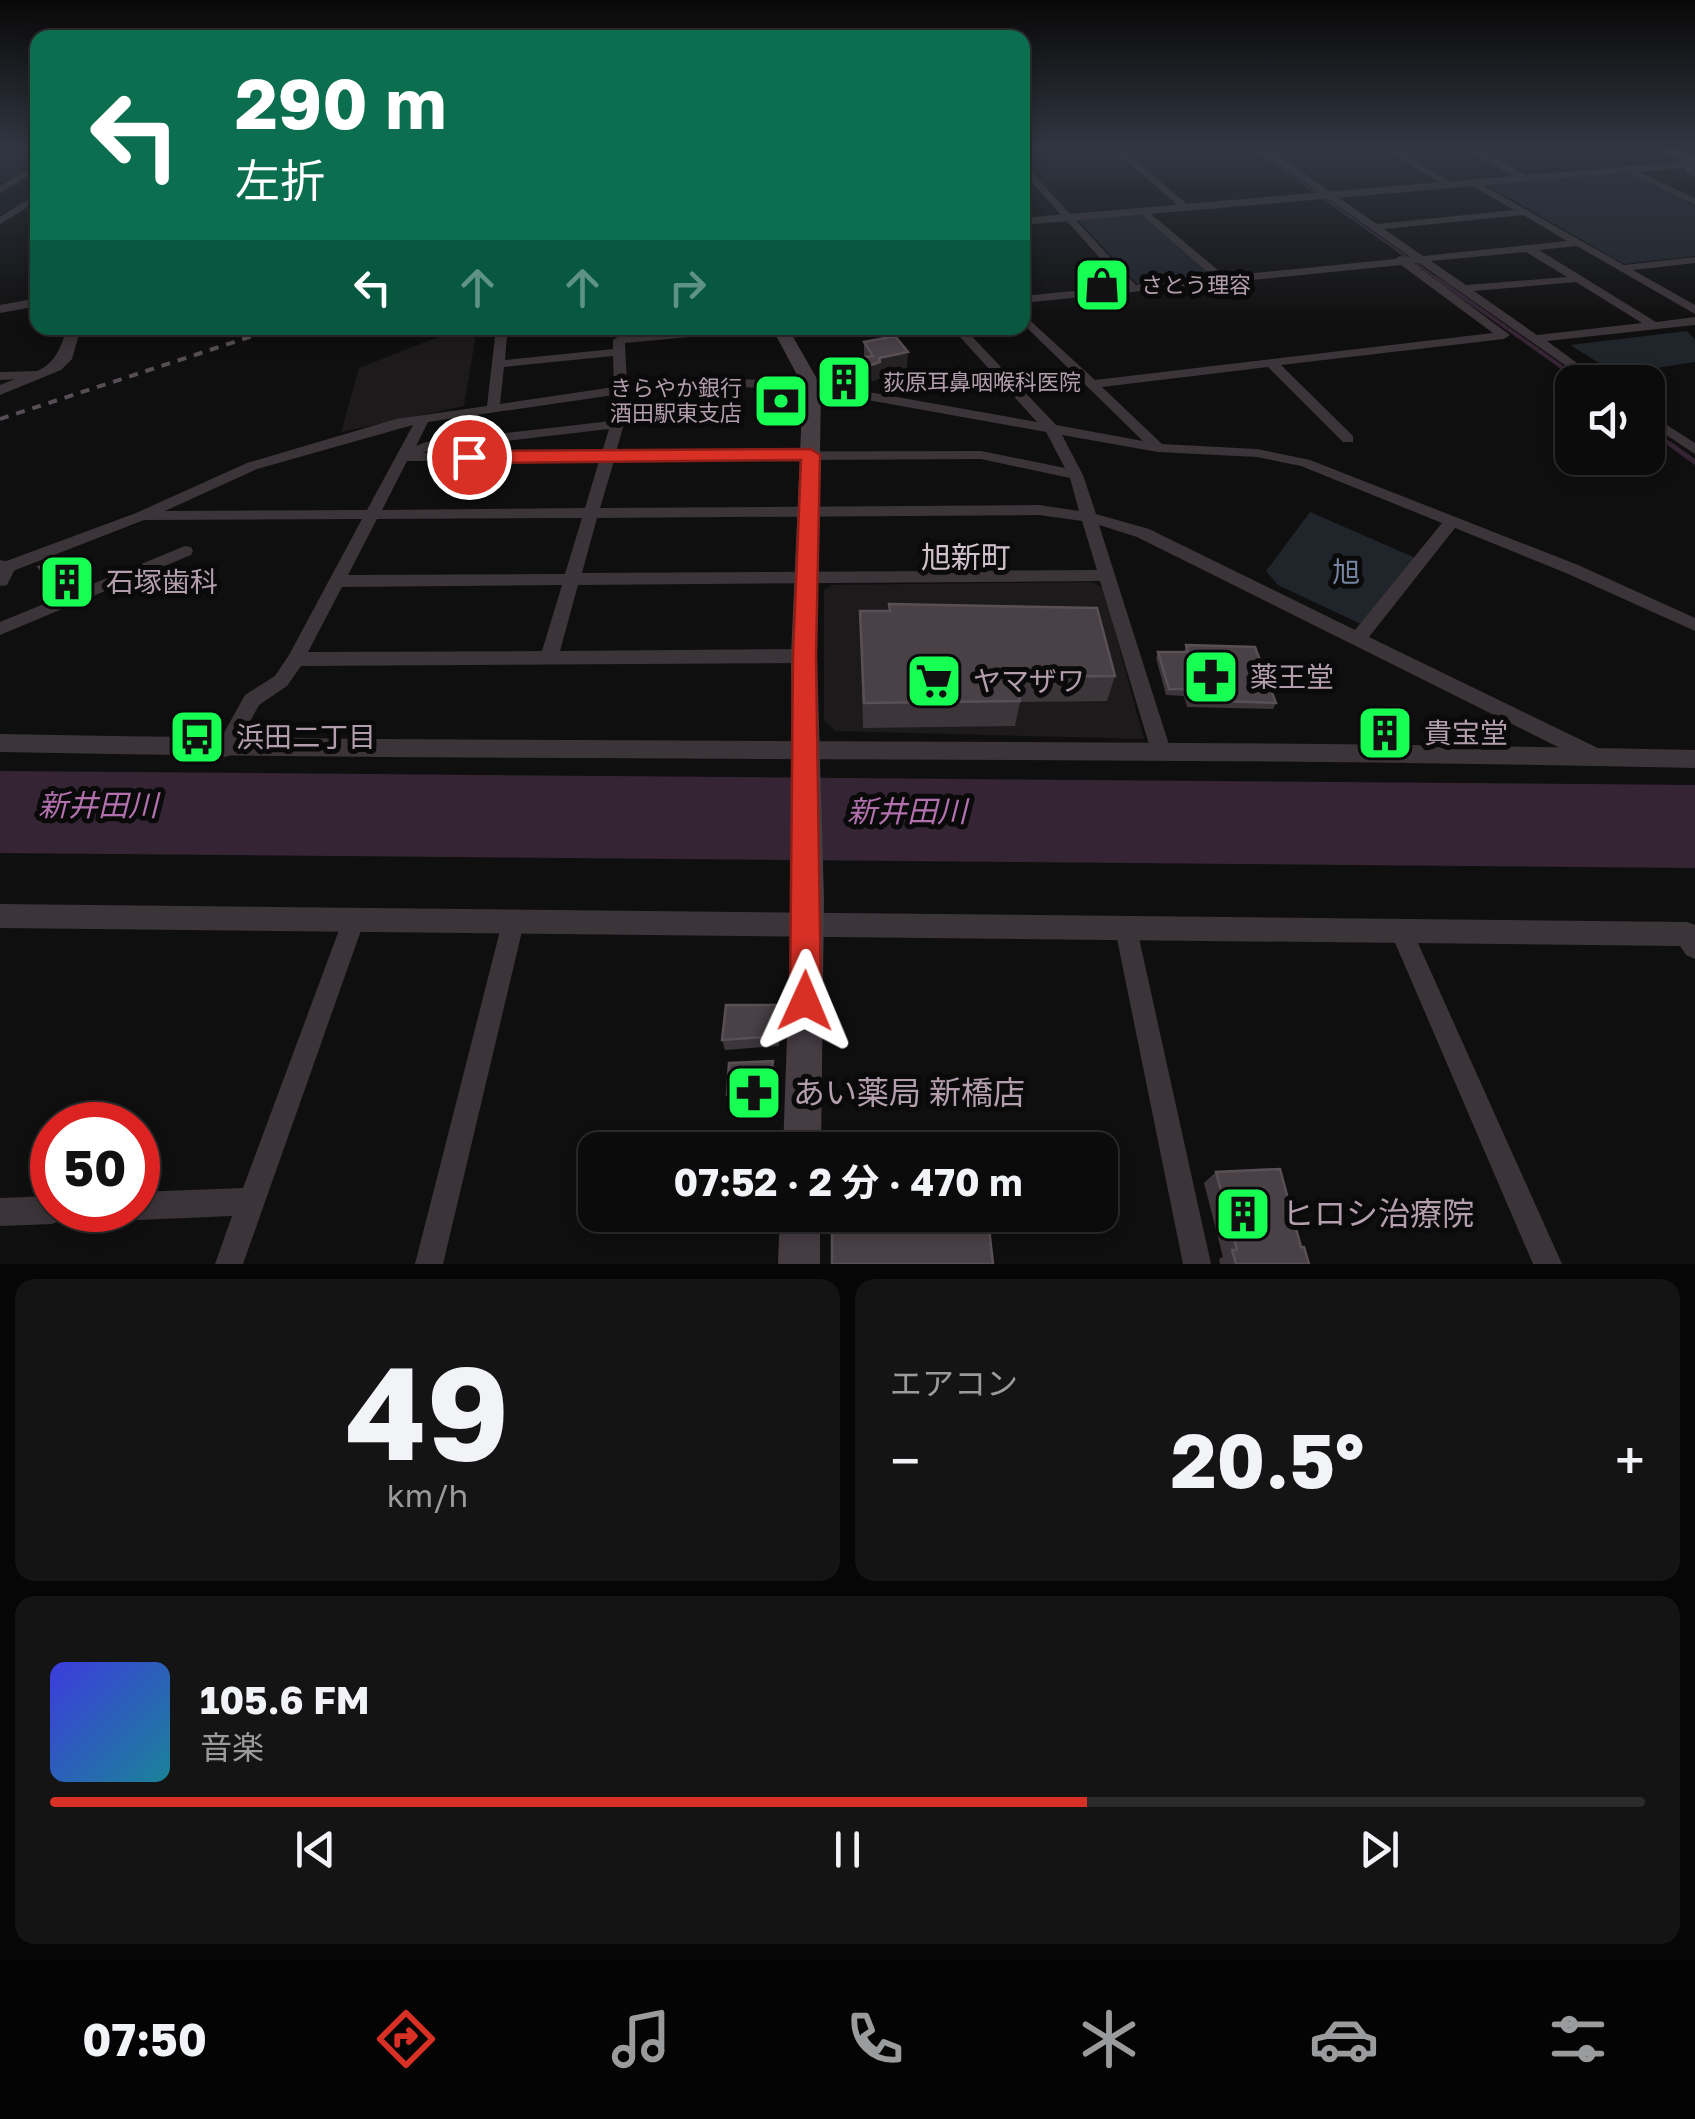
<!DOCTYPE html>
<html lang="ja">
<meta charset="utf-8">
<style>
:root{--surface:#0c0b0b;--page:#151414;--text:#f1f3f6;--muted:#9a9b9d;--line:#2c2b2c;--accent:#d93025}
body{margin:0;font-family:"Golos Text","Noto Sans JP",sans-serif;background:var(--page);color:var(--text);height:100vh;display:flex;flex-direction:column;font-size:38px;white-space:nowrap}
*{box-sizing:border-box;margin:0}
p{font-size:32px;color:var(--muted)}
.icon{flex:none;width:55px;height:55px;fill:none;stroke:currentColor;stroke-width:2;stroke-linecap:round;stroke-linejoin:round}
.map{position:relative;height:1264px;overflow:hidden}
.sheet{display:flex;flex-direction:column;gap:15px;padding:15px;background:#070606;flex:1}
.sheet>*{flex:none}
.banner{position:absolute;left:30px;top:30px;width:1000px;height:305px;border-radius:20px;box-shadow:0 5px 15px #0003,0 0 0 2px var(--line);background:#0b6e4f;color:#fff;overflow:hidden}
.controls{position:absolute;left:1555px;top:365px;display:grid;gap:20px}
.controls a{display:grid;place-items:center;width:110px;height:110px;border-radius:20px;background:var(--surface);box-shadow:0 5px 15px #0003,0 0 0 2px var(--line);font-size:50px}
.speed{position:absolute;left:30px;top:1102px;display:flex;gap:20px;font-size:50px;font-weight:700;text-align:center}
.speed>*{display:grid;place-content:center;width:130px;height:130px;border-radius:50%;background:var(--surface);box-shadow:0 5px 15px #0003,0 0 0 2px var(--line);line-height:1}
.speed .limit{border:15px solid #d22;background:#fff;color:#111}
.pin{position:absolute;display:grid;place-items:center;width:85px;height:85px;color:#fff;margin:-42px;border:5px solid #fff;border-radius:50%;box-shadow:0 2px 10px #0007}
.me{position:absolute;width:110px;margin:-55px;rotate:1deg;stroke-linejoin:round;filter:drop-shadow(0 0 8px #0008)}
.turn{display:flex;align-items:center;gap:35px;height:210px;padding:0 40px;font-size:45px}
.turn .icon{width:130px;height:130px;stroke-width:2.5}
.turn b{display:block;font-size:70px;line-height:85px}
.lanes{display:flex;align-items:center;height:95px;padding:0 40px;background:#0003;justify-content:center;gap:50px;direction:ltr}
.lanes .off{opacity:.35}
.big{font-size:75px;font-weight:700;line-height:1.1}
.sheet .tile{flex:1;display:flex;flex-direction:column;justify-content:center;gap:15px;min-width:0;padding:0 35px;border-radius:20px;background:var(--page)}
.sheet .dial{align-items:center;gap:0}
.dial b{font-size:130px;line-height:1}
.song{display:flex;align-items:center;gap:30px}
.cover{width:120px;height:120px;border-radius:15px;background:linear-gradient(135deg,hsl(240 70% 55%),hsl(190 70% 35%))}
.played{height:10px;border-radius:5px;background:linear-gradient(90deg,var(--accent) 65%,var(--line) 65%)}
.keys{display:flex;justify-content:space-around;direction:ltr}
.heat{display:flex;justify-content:space-between;align-items:center;font-size:55px;direction:ltr}
.sheet .tiles{flex:1;display:grid;gap:15px;grid-template-columns:1fr 1fr}
.tile:last-child{grid-column:span 2}
.trip{position:absolute;left:578px;top:1132px;width:540px;height:100px;border-radius:20px;background:var(--surface);box-shadow:0 5px 15px #0003,0 0 0 2px var(--line);font-weight:700;line-height:100px;text-align:center}
.tabs{display:flex;height:160px;justify-content:space-around;align-items:center;background:#050404;color:var(--muted)}
.tabs .icon{width:70px;height:70px}
.tabs .active{color:var(--accent)}
.tabs b{font-size:45px;color:var(--text)}
.map>svg:first-child{display:block}
</style>
<div class="map">
<svg width="1695" height="1264" viewBox="0 0 1695 1264">
<rect width="100%" height="100%" fill="#100f0f"/>
<!-- built -->
<path fill="#1d1a1c" d="M461 328H477L464 406 341 432 359 368Z
M1093 582 1103 588 1144 739 835 731 824 720V590L831 585Z"/>
<!-- green -->
<path fill="#20242b" d="M1625 172 1695 206V256L1624 264 1485 184Z
M1142 213 1214 276 1137 284 1078 220Z
M1687 331 1695 340V362L1617 374 1570 345Z
M1310 512 1418 559 1363 625 1278 585 1266 571Z"/>
<!-- water -->
<path fill="#352534" d="M0 771 1695 785V868L0 853Z"/>
<g fill="none" stroke-linecap="round" stroke-linejoin="round">
<!-- stream-far2 -->
<path stroke="#352534" stroke-width="2.5" d="M1253 148 1439 280"/>
<!-- stream-far1 -->
<path stroke="#352534" stroke-width="4" d="M1436 278 1583 382
M1648 428 1673 446"/>
<!-- stream -->
<path stroke="#352534" stroke-width="5" d="M1670 444 1695 462"/>
<!-- minor -->
<path fill="#3b3438" fill-rule="evenodd" d="M1112 148H1121L1188 205V209H1182Z
M1257 148H1267L1377 224 1514 210 1469 184 1467 182 1472 179 1624 265 1695 257V263L1633 270 1695 305V314L1577 246 1539 250 1656 322 1695 317V325L1547 341 1603 382H1589L1419 263H1413L1510 335 1504 339 1281 365 1353 436V442H1343L1268 367 1102 387 1162 444 1257 449 1310 460 1578 565 1695 618V631L1566 573 1455 528 1369 637 1602 750 1605 756 1602 762 1595 764 1588 762 1137 537 1099 525 1171 751 1168 757 1161 759 1154 757 1151 751 1100 581 578 585 560 651 804 649 810 651 813 656 810 661 804 663 301 666 287 686 259 705 232 755 225 757 218 755 215 749 245 695 275 676 289 655 362 519 144 520 13 571 7 572 0 569 1 563 136 513 247 463 396 419 487 406 496 328H534L507 336 505 360 613 349V340L619 336 711 328H749L743 332 625 343 627 386 712 378 812 382 1037 422 952 328H964L1056 425 1143 441 1022 323V313L1095 380 1493 333 1401 265 1022 303V296L1125 286 1022 171V162L1136 285 1213 277 1140 213 1139 211 1144 208 1225 276 1395 259 1400 256 1410 257ZM1523 215 1567 241 1423 256 1384 229ZM1526 252 1567 277 1466 285 1431 261ZM1576 282 1642 323 1537 335 1474 291ZM613 356 614 387 500 404 504 367ZM712 386 812 390 1046 432 1065 468 981 451 616 452 624 424 627 393ZM614 395 611 421 426 442 416 446 428 422ZM413 425 367 510 165 511 257 469ZM609 429 602 452 423 453 429 450ZM1062 435 1158 452 1257 457 1301 466 1442 523 1355 630 1149 529 1096 514 1083 475ZM981 459 1070 478 1079 511 1039 505 600 508 614 461ZM407 461H599L585 508 382 510ZM1039 515 1082 521 1097 570 582 573 597 518ZM582 518 565 574 348 575 377 519ZM562 585 542 651 308 652 342 587Z
M1383 148H1393L1454 184 1446 186Z
M1649 148H1661L1695 160V166Z
M38 163V170L0 193V186Z
M1626 166 1695 198V205L1623 171 1621 169Z
M38 193V201L0 224V217Z
M37 371 42 372V378L0 380V372Z
M1648 413 1695 443V454L1648 423Z
M185 546 191 547 193 551 191 555 0 635V622Z
M353 911 361 914 364 922 243 1264H215L232 1216 138 1220 128 1216 126 1210H138V1192L243 1188 342 922 345 914Z
M513 912 521 915 524 923 443 1264H415L502 923 505 915Z
M1126 918 1134 921 1137 929 1211 1264H1183L1115 929 1118 921Z
M1401 920 1409 923 1562 1264H1533L1390 931 1393 923Z
M52 1196V1210H66L62 1220 52 1224 0 1226V1198Z"/>
<!-- tertiary -->
<path fill="#3b3438" fill-rule="evenodd" d="M1463 148H1475L1526 175 1695 161V167L1022 225V218L1513 176Z
M38 298V306L0 313V305Z
M67 328H81L72 359 61 370 0 395V385C42 368 53 374 67 328Z
M0 560 14 563 16 567 7 585 0 586Z
M0 734C565 745 1130 737 1695 750V768C1130 755 565 763 0 752Z
M0 904 1687 922 1695 925V959L1686 955 1680 946 0 928Z"/>
<!-- secondary -->
<path fill="#463d43" fill-rule="evenodd" d="M772 328H788L821 386 817 656 824 899 821 1150H783L792 899 791 656 803 386Z
M780 1215H820V1264H778Z"/>
<!-- primary -->
<path fill="#554b51" fill-rule="evenodd" d="M1656 148H1674L1695 157V166Z"/>
<!-- rail -->
<path stroke="#574d54" stroke-width="4" stroke-dasharray="9 8" stroke-linecap="butt" d="M0 419 277 328"/>
</g>
<!-- wall -->
<path fill="#3c363a" d="M1691 160H1695V177L1684 172Z
M864 342 907 368 880 374V378L857 386 825 381V364L864 358Z
M767 380 792 381 794 411 769 412Z
M860 611 1115 676 1107 701 1020 702 1015 726 863 728Z
M1186 645 1276 703 1273 709 1187 707 1184 696 1166 695 1156 658 1158 652H1184Z
M1387 707 1407 721 1395 740H1381L1374 726Z
M779 1015V1046L725 1050 722 1040Z
M774 1070V1076L779 1086 778 1100 730 1104 727 1095Z
M1216 1172 1301 1247 1309 1264H1220L1219 1259 1223 1257 1204 1183Z"/>
<!-- shaded-wall -->
<path fill="#252223" d="M908 352 907 368 880 374V378L857 386V370L879 358Z
M64 556 84 583 59 594 48 581Z"/>
<!-- building -->
<path fill="#494146" stroke="#595056" stroke-width="2.5" d="M895 336 908 352 879 358 880 362 857 370 825 364 873 356 864 342Z
M767 380 792 381 793 399 768 400Z
M64 556 74 571 48 581 39 567Z
M889 604 1097 608 1115 676 1016 677 1020 701 864 703 860 611H890Z
M1186 645 1255 647 1276 703 1189 700 1186 689H1169L1158 652H1188Z
M1387 707H1400L1407 721H1394Z
M726 1005H778V1036L722 1040Z
M773 1061 771 1075 778 1077 776 1091 727 1095 729 1063Z
M1280 1169 1301 1247H1304L1309 1264H1236L1232 1250H1237L1216 1172Z
M832 1215H884L885 1232 989 1228 993 1264H832Z"/>
<!-- sky -->
<linearGradient id="sky" x2="0" y2="1"><stop stop-color="#090808"/><stop offset="0.46" stop-color="#313742"/><stop offset="1" stop-color="#313742" stop-opacity="0"/></linearGradient>
<rect width="1695" height="325" fill="url(#sky)"/>
<!-- route -->
<path fill="#d93025" stroke="#8d1f18" stroke-width="2.5" d="M811 449 820 455 816 656 821 1001 816 1012 805 1016 794 1012 790 1001 793 656 801 460 469 463 460 457 469 451Z"/>
<!-- icons -->
<defs>
<g id="shop-square" transform="scale(2.875)"><rect x="-9" y="-9" width="18" height="18" rx="4" fill="#18ff54" stroke="#0b0a0a"/><path d="M-5-2.5h2.3a2.7 3.5 0 0 1 5.4 0H5L5.5 6h-11ZM-1.5-2.5h3a1.5 2.3 0 0 0-3 0Z" fill="#111"/></g>
<g id="building-square" transform="scale(2.875)"><rect x="-9" y="-9" width="18" height="18" rx="4" fill="#18ff54" stroke="#0b0a0a"/><path d="M-4-6H4V6H1V3H-1V6H-4ZM-2.5-4.3h1.7v1.8h-1.7ZM.8-4.3h1.7v1.8H.8ZM-2.5-1h1.7V.8h-1.7ZM.8-1h1.7V.8H.8Z" fill="#111"/></g>
<g id="bank-square" transform="scale(2.875)"><rect x="-9" y="-9" width="18" height="18" rx="4" fill="#18ff54" stroke="#0b0a0a"/><path d="M-6-4H6V4H-6ZM0-2.3a2.3 2.3 0 1 0 0 4.6a2.3 2.3 0 1 0 0-4.6Z" fill="#111"/></g>
<g id="pharmacy-square" transform="scale(2.875)"><rect x="-9" y="-9" width="18" height="18" rx="4" fill="#18ff54" stroke="#0b0a0a"/><path d="M-2-6h4v4h4v4h-4v4h-4v-4h-4v-4h4Z" fill="#111"/></g>
<g id="supermarket-square" transform="scale(2.875)"><rect x="-9" y="-9" width="18" height="18" rx="4" fill="#18ff54" stroke="#0b0a0a"/><path d="M-6-5.5h2.5l.6 2H6L4.5 2H-2.5L-4.4-4H-6ZM-1.5 3.2a1.3 1.3 0 1 0 .1 0ZM3 3.2a1.3 1.3 0 1 0 .1 0Z" fill="#111"/></g>
<g id="bus-square" transform="scale(2.875)"><rect x="-9" y="-9" width="18" height="18" rx="4" fill="#18ff54" stroke="#0b0a0a"/><path d="M-5-6H5V4H4V6H2V4H-2V6H-4V4H-5ZM-3.5-4V0h7V-4ZM-3.5 1.2v1.5H-2V1.2ZM2 1.2v1.5H3.5V1.2Z" fill="#111"/></g>
</defs>
<g fill-rule="evenodd">
<use href="#shop-square" x="1102" y="285"/>
<use href="#building-square" x="844" y="382"/>
<use href="#bank-square" x="781" y="401"/>
<use href="#building-square" x="67" y="582"/>
<use href="#pharmacy-square" x="1211" y="677"/>
<use href="#supermarket-square" x="934" y="681"/>
<use href="#building-square" x="1385" y="733"/>
<use href="#bus-square" x="197" y="737"/>
<use href="#pharmacy-square" x="754" y="1093"/>
<use href="#building-square" x="1243" y="1214"/>
</g>
<g text-anchor="middle" stroke-width="10" stroke-linejoin="round" paint-order="stroke">
<!-- far-poi labels -->
<g font-size="22" fill="#b39ead" stroke="#0b0a0a" text-anchor="start">
<text x="1141" y="293">さとう理容</text>
<text x="883" y="390">荻原耳鼻咽喉科医院</text>
<text x="742" y="396" text-anchor="end">きらやか銀行<tspan x="742" dy="25">酒田駅東支店</tspan></text>
</g>
<!-- park labels -->
<g font-size="28" fill="#7383a0" stroke="#0b0a0a">
<text x="1346" y="582">旭</text>
</g>
<!-- poi labels -->
<g font-size="28" fill="#b39ead" stroke="#0b0a0a" text-anchor="start">
<text x="106" y="592">石塚歯科</text>
<text x="1250" y="687">薬王堂</text>
<text x="973" y="691">ヤマザワ</text>
<text x="1424" y="743">貴宝堂</text>
<text x="236" y="747">浜田二丁目</text>
</g>
<!-- neighbourhood labels -->
<g font-size="30" fill="#cfc0ca" stroke="#0b0a0a">
<text x="966" y="568">旭新町</text>
</g>
<!-- water labels -->
<g font-size="30" font-style="italic" fill="#b271ae" stroke="#0b0a0a">
<text x="98" y="816">新井田川</text>
<text x="907" y="822">新井田川</text>
</g>
<!-- near-poi labels -->
<g font-size="32" fill="#b39ead" stroke="#0b0a0a" text-anchor="start">
<text x="793" y="1104">あい薬局 新橋店</text>
<text x="1282" y="1225">ヒロシ治療院</text>
</g>
</g>
</svg>
<div class="controls">
<a><svg class="icon" aria-label="sound" viewBox="0 0 24 24"><path d="M4 9h4l5-4v14l-5-4H4zM17 9q2 3 0 6"/></svg></a>
</div>
<div class="speed"><div class="limit">50</div></div>
<div class="pin" style="left:469px;top:457px;background:#d93025"><svg class="icon" aria-label="arrive" viewBox="0 0 24 24"><path d="M6 21V4h12l-3 4 3 4H6"/></svg></div>
<svg class="me" style="left:805px;top:1001px" viewBox="-20 -20 40 40"><path d="M0-17L14 15 0 8-14 15z" fill="#d93025" stroke="#fff" stroke-width="4"/></svg>
<div class="trip">07:52 · 2 分 · 470 m</div>
<div class="banner">
<div class="turn"><svg class="icon" aria-label="left" viewBox="0 0 24 24"><path d="M17 20v-9H6M10 6l-5 5 5 5"/></svg><div><b>290 m</b>左折</div></div>
<div class="lanes"><svg class="icon" aria-label="left" viewBox="0 0 24 24"><path d="M17 20v-9H6M10 6l-5 5 5 5"/></svg><svg class="icon off" aria-label="ahead" viewBox="0 0 24 24"><path d="M12 20V5M6 11l6-6 6 6"/></svg><svg class="icon off" aria-label="ahead" viewBox="0 0 24 24"><path d="M12 20V5M6 11l6-6 6 6"/></svg><svg class="icon off" aria-label="right" viewBox="0 0 24 24"><path d="M7 20v-9h11M14 6l5 5-5 5"/></svg></div>
</div>
</div>
<section class="sheet">
<div class="tiles">
<div class="tile dial"><b>49</b><p>km/h</p></div>
<div class="tile"><p>エアコン</p>
<div class="heat"><a>−</a><b class="big">20.5°</b><a>+</a></div>
</div>
<div class="tile">
<div class="song"><i class="cover"></i><div><b>105.6 FM</b><p>音楽</p></div></div>
<div class="played"></div>
<div class="keys"><svg class="icon" aria-label="previous" viewBox="0 0 24 24"><path d="M18 5L8 12l10 7zM5 5v14"/></svg><svg class="icon" aria-label="pause" viewBox="0 0 24 24"><path d="M8 5v14M16 5v14"/></svg><svg class="icon" aria-label="next" viewBox="0 0 24 24"><path d="M6 5l10 7-10 7zM19 5v14"/></svg></div>
</div>
</div>
</section>
<nav class="tabs">
<b>07:50</b>
<svg class="icon active" aria-label="directions" viewBox="0 0 24 24"><path d="M12 3l9 9-9 9-9-9zM9 14v-3h6M13 9l2 2-2 2"/></svg>
<svg class="icon" aria-label="music" viewBox="0 0 24 24"><path d="M9 18V5l10-2v13"/><circle cx="6" cy="18" r="3"/><circle cx="16" cy="16" r="3"/></svg>
<svg class="icon" aria-label="phone" viewBox="0 0 24 24"><path d="M5 4h4l2 5-3 2q2 4 5 5l2-3 5 2v4C11 20 4 13 5 4z"/></svg>
<svg class="icon" aria-label="climate" viewBox="0 0 24 24"><path d="M12 3v18M4 7l16 10M4 17L20 7"/></svg>
<svg class="icon" aria-label="car" viewBox="0 0 24 24"><path d="M5 17H2v-5l4-1 3-4h7l3 4 3 1v5h-3M9 17h6M6 11h13"/><circle cx="7" cy="17" r="2"/><circle cx="17" cy="17" r="2"/></svg>
<svg class="icon" aria-label="filters" viewBox="0 0 24 24"><path d="M4 7h16M4 17h16"/><circle cx="9" cy="7" r="2"/><circle cx="15" cy="17" r="2"/></svg>
</nav>
